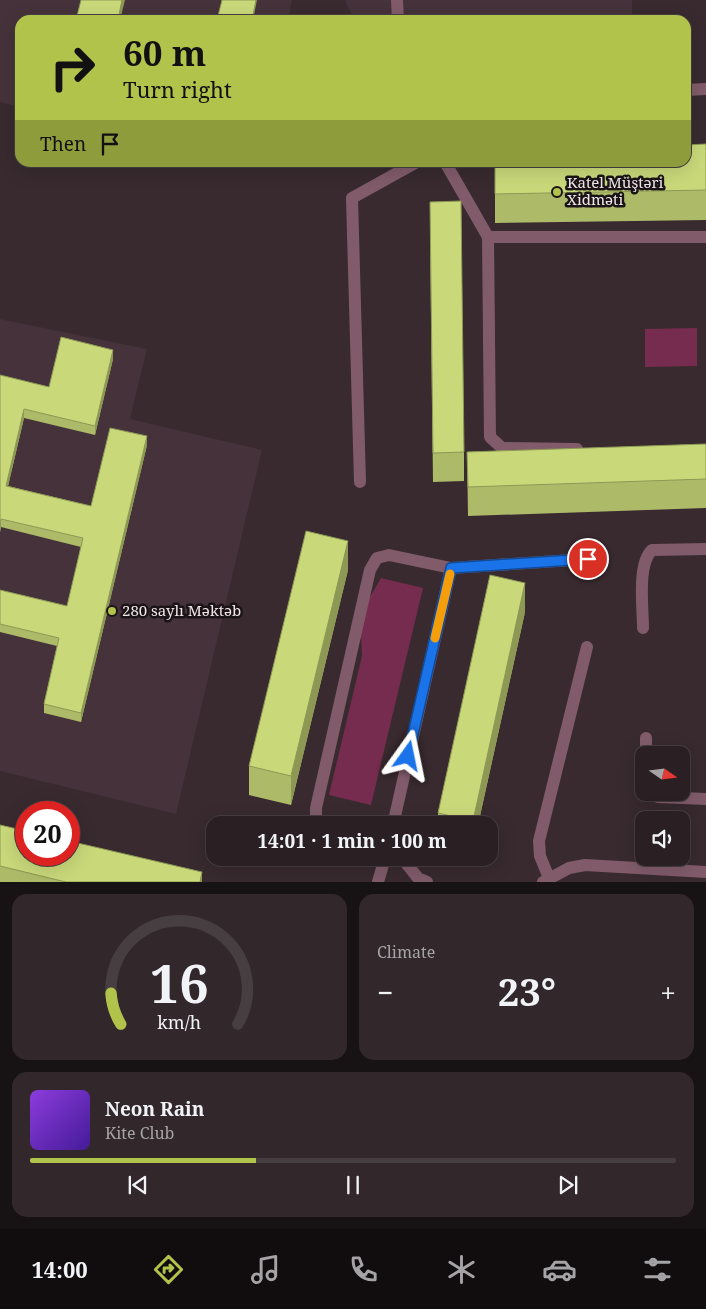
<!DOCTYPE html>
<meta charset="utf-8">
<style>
:root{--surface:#2a2023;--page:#32282b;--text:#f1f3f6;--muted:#a5a3a6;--line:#463e41;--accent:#b2c34c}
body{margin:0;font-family:"Noto Serif",serif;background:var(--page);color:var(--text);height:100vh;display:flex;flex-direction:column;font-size:19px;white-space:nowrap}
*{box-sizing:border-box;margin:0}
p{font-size:16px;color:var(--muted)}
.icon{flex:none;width:28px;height:28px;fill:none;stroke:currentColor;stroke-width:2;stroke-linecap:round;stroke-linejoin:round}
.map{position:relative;height:882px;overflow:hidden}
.details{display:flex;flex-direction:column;gap:12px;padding:12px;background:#171213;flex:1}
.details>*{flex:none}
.hud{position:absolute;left:15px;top:15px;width:676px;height:152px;border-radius:15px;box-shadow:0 5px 20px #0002,0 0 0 1px var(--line);background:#b2c34c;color:#111;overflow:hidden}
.needle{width:32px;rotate:104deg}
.buttons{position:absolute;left:635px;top:746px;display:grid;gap:10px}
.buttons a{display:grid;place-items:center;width:55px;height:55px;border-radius:10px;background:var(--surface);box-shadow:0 5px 20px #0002,0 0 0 1px var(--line);font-size:25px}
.speed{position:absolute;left:15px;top:801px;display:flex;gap:10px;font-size:25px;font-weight:700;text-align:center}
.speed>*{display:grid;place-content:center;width:65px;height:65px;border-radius:50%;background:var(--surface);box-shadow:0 5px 20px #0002,0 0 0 1px var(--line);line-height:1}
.speed .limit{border:8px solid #d22;background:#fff;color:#111}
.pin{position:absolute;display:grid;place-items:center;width:42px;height:42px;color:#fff;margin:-21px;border:2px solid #fff;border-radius:50%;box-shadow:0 1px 5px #0007}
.me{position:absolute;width:55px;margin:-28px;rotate:12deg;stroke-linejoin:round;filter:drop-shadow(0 0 4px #0008)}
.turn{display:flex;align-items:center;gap:18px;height:105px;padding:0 25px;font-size:22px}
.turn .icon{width:65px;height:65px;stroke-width:2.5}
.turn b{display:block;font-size:35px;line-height:42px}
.then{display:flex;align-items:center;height:48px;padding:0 25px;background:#0003;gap:10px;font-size:19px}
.big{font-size:38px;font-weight:700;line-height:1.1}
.details .card{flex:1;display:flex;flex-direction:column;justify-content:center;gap:8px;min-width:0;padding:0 18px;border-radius:15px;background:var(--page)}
.details .dial{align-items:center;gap:0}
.dial svg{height:130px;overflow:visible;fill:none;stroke:var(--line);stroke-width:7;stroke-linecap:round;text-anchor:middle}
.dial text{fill:var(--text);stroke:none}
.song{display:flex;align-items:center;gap:15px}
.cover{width:60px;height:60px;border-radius:8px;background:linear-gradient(135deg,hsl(270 70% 55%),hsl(260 70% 35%))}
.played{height:5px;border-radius:2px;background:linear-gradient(90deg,var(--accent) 35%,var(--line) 35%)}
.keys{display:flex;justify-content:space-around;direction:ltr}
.heat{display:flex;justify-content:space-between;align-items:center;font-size:28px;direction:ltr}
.details .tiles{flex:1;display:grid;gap:12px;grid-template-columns:1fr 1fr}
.card:last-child{grid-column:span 2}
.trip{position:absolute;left:206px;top:816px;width:292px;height:50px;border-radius:15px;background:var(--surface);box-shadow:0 5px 20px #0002,0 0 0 1px var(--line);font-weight:700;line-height:50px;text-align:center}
.menu{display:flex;height:80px;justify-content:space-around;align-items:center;background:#110d0e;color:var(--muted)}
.menu .icon{width:35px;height:35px}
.menu .active{color:var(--accent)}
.menu b{font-size:22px;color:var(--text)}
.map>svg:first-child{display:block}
</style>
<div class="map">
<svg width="706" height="882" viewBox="0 0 706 882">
<rect width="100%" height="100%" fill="#382a2f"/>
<!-- built -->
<path fill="#45323a" d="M0 0H292L288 20H20V107L0 102Z
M346 0H632V20H355L346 4Z
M0 319 147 349 130 419 262 450 176 814 0 771Z"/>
<!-- green -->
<path fill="#762c4f" d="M697 328V366L645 367V329Z
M381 578 423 588 371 805 329 795 362 656 360 614Z"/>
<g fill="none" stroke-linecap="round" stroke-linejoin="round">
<!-- minor -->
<path stroke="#815b6a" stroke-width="12" d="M397 0 398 20
M686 90 706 89
M445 162 488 237 490 437 502 448 577 449
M488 237H706
M360 482 352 198 417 162
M451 568 588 559
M643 628C643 607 637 564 652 550L706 549
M646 738V755
M650 792 658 797 706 799
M320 825 316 821V808L370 570 377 558 389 555 451 568 393 825
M402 858 418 878 427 882
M549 878 540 856 539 841 587 647
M378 882 385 858
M543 882 569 868 585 865 706 872"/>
</g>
<!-- wall -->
<path fill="#adbb69" d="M706 144V220L495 223V162Z
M430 231 464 452V481L433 482Z
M113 359 95 435 24 418 8 486 91 506 147 445 81 722 44 713V704L57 646 0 632V590L67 606 81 547 1 527 0 532V375L49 387Z
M706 444V508L468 516 467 452Z
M348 570 291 805 249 795V766Z
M525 612 478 825H438V813Z
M0 825 202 882H0Z"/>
<!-- shaded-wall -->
<path fill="#8d9855" d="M122 0H125L120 20H118Z
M256 0H257L253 20H252Z
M113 350V359L95 435V426Z
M24 409V418L6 495V486Z
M147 436V445L81 722V713Z
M1 519V527L0 532V523Z
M348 541V570L291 805V776Z
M525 583V612L478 825H473V821Z
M202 872V882H200Z"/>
<!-- building -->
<path fill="#c9d97a" stroke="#8d9855" d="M81 0H122L118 20H76Z
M222 0H256L252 20H217Z
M706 144V190L495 194V162H686V145Z
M461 201 464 452 433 453 430 202Z
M61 337 113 350 95 426 24 409 6 486 91 506 110 428 147 436 81 713 44 704 59 638 0 624V590L67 606 83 538 1 519 0 523V375L49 387Z
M706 444V479L468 487 467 452Z
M306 531 348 541 291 776 249 766Z
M490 575 525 583 473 821 438 813Z
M0 825 26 831V855H69V841L202 872 200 882H66L0 866Z"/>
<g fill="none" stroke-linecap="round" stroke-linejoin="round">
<!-- route casing -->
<g stroke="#114b97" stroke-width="12">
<path id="route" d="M408 756 451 568 588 559"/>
</g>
<!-- route -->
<use href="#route" stroke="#1a73e8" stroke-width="9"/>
<!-- slow -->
<path stroke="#f59e0b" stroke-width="9" d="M435 638 450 574"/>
</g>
<!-- markers -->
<g fill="#b2c34c" stroke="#1b1417" stroke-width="2">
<circle cx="557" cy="192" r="5"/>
<circle cx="112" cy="611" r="5"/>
</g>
<g text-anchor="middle" stroke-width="5" stroke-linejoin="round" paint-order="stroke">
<!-- poi labels -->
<g font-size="15" fill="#efe6e9" stroke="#1b1417" text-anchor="start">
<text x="567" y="188">Katel Müştəri<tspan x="567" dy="17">Xidməti</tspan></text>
<text x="122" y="616">280 saylı Məktəb</text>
</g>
</g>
</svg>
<div class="buttons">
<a><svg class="needle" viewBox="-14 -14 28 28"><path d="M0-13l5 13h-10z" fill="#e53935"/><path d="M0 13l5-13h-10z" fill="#a5a3a6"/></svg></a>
<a><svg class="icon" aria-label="sound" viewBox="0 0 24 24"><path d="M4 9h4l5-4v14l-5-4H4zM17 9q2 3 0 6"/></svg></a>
</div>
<div class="speed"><div class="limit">20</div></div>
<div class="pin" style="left:588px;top:559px;background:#d93025"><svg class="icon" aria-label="arrive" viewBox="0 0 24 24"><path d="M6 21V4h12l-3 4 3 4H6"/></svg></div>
<svg class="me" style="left:408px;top:756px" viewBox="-20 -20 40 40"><path d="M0-17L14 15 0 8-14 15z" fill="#1a73e8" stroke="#fff" stroke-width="4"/></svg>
<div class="trip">14:01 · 1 min · 100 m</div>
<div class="hud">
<div class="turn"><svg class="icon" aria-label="right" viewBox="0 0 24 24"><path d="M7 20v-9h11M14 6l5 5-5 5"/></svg><div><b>60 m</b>Turn right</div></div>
<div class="then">Then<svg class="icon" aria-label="arrive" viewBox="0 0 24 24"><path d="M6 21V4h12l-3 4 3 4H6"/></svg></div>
</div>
</div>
<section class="details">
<div class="tiles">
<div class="card dial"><svg viewBox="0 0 100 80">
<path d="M14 69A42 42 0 1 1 86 69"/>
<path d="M14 69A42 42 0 0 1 8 50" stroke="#b2c34c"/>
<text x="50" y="56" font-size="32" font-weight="700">16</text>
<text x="50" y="72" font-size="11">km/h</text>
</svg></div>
<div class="card"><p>Climate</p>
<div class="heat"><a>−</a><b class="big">23°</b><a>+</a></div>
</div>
<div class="card">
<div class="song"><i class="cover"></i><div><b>Neon Rain</b><p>Kite Club</p></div></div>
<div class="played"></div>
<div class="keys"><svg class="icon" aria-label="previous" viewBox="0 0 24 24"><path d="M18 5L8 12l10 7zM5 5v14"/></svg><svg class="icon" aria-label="pause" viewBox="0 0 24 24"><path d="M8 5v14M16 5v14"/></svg><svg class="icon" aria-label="next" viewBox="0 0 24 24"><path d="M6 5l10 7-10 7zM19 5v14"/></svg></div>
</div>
</div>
</section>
<nav class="menu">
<b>14:00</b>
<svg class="icon active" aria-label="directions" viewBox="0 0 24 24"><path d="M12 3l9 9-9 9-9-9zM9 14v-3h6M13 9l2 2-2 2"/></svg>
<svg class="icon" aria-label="music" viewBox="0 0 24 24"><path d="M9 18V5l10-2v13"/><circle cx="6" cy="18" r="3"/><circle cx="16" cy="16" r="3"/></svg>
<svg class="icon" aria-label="phone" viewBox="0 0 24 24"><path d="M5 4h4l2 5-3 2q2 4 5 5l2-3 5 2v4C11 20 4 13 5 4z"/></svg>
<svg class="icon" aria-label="climate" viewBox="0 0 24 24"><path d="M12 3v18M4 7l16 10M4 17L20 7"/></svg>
<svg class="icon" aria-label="car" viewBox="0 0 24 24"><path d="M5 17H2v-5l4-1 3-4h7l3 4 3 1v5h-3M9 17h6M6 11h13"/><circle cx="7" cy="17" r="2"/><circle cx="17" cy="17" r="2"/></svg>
<svg class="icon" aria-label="filters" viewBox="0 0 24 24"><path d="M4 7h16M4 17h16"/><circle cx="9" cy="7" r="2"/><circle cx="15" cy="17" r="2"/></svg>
</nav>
